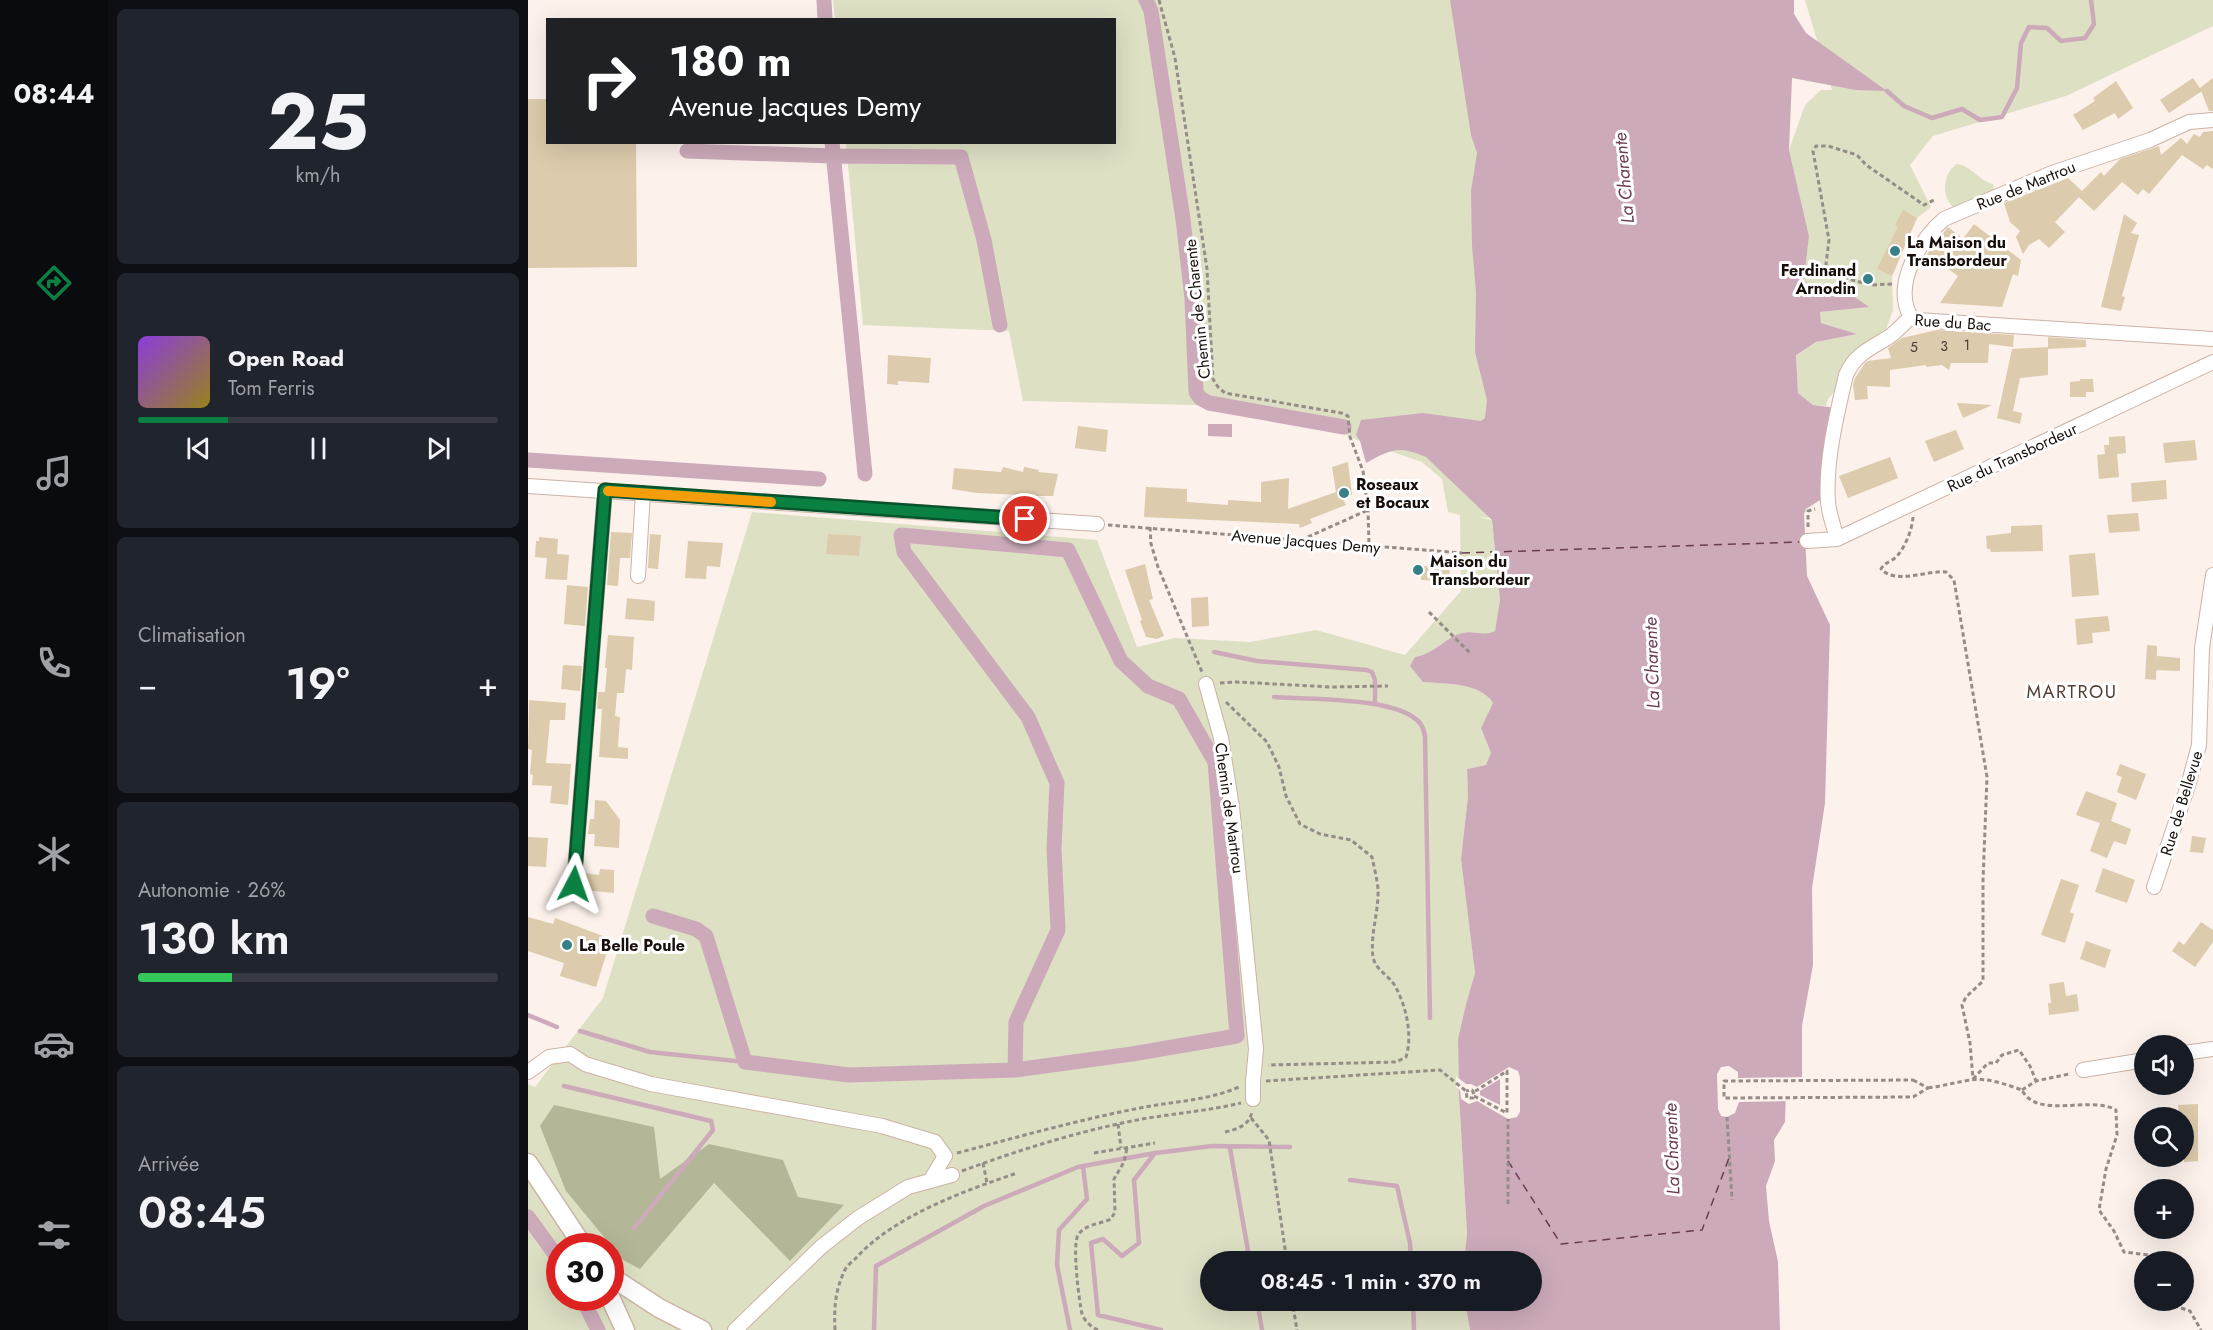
<!DOCTYPE html>
<html lang="fr">
<meta charset="utf-8">
<style>
:root{--surface:#171b24;--page:#20242c;--text:#f1f3f6;--muted:#9ea1a6;--line:#363941;--accent:#0b8043}
body{margin:0;font-family:Jost,sans-serif;background:var(--page);color:var(--text);height:100vh;display:flex;flex-direction:column;font-size:22px;white-space:nowrap}
*{box-sizing:border-box;margin:0}
p{font-size:20px;color:var(--muted)}
.icon{flex:none;width:33px;height:33px;fill:none;stroke:currentColor;stroke-width:2;stroke-linecap:round;stroke-linejoin:round}
.map{position:relative;flex:1;overflow:hidden}
.drawer{display:flex;flex-direction:column;gap:9px;padding:9px;background:#0d0f14;width:420px}
.drawer>*{flex:none}
.top-card{position:absolute;left:18px;top:18px;width:570px;height:126px;border-radius:0px;box-shadow:0 6px 24px #0002;background:#202124;color:#fff;overflow:hidden}
.tools{position:absolute;left:1606px;top:1035px;display:grid;gap:12px}
.tools a{display:grid;place-items:center;width:60px;height:60px;border-radius:50%;background:var(--surface);box-shadow:0 6px 24px #0002;font-size:30px}
.speed{position:absolute;left:18px;top:1233px;display:flex;gap:12px;font-size:30px;font-weight:700;text-align:center}
.speed>*{display:grid;place-content:center;width:78px;height:78px;border-radius:50%;background:var(--surface);box-shadow:0 6px 24px #0002;line-height:1}
.speed .limit{border:9px solid #d22;background:#fff;color:#111}
.pin{position:absolute;display:grid;place-items:center;width:51px;height:51px;color:#fff;margin:-26px;border:3px solid #fff;border-radius:50%;box-shadow:0 2px 6px #0007}
.me{position:absolute;width:66px;margin:-33px;rotate:4deg;stroke-linejoin:round;filter:drop-shadow(0 0 4px #0008)}
.turn{display:flex;align-items:center;gap:21px;height:126px;padding:0 24px;font-size:27px}
.turn .icon{width:78px;height:78px;stroke-width:2.5}
.turn b{display:block;font-size:42px;line-height:51px}
.big{font-size:45px;font-weight:600;line-height:1.1}
.drawer .widget{flex:1;display:flex;flex-direction:column;justify-content:center;gap:9px;min-width:0;padding:0 21px;border-radius:9px;background:var(--page)}
.drawer .dial{align-items:center;gap:0}
.dial b{font-size:78px;line-height:1}
.song{display:flex;align-items:center;gap:18px}
.cover{width:72px;height:72px;border-radius:9px;background:linear-gradient(135deg,hsl(270 70% 55%),hsl(50 70% 35%))}
.played{height:6px;border-radius:3px;background:linear-gradient(90deg,var(--accent) 25%,var(--line) 25%)}
.keys{display:flex;justify-content:space-around;direction:ltr}
.heat{display:flex;justify-content:space-between;align-items:center;font-size:33px;direction:ltr}
.charge{height:9px;border-radius:4px;background:linear-gradient(90deg,#34c759 26%,var(--line) 0)}
.trip{position:absolute;left:672px;top:1251px;width:342px;height:60px;border-radius:30px;background:var(--surface);box-shadow:0 6px 24px #0002;font-weight:600;line-height:60px;text-align:center}
main{display:flex;flex:1;min-height:0}
.menu{display:flex;flex-direction:column;width:108px;justify-content:space-around;align-items:center;background:#090b0e;color:var(--muted)}
.menu .icon{width:42px;height:42px}
.menu .on{color:var(--accent)}
.menu b{font-size:27px;color:var(--text)}
.map>svg:first-child{display:block}
</style>
<main>
<nav class="menu">
<b>08:44</b>
<svg class="icon on" aria-label="directions" viewBox="0 0 24 24"><path d="M12 3l9 9-9 9-9-9zM9 14v-3h6M13 9l2 2-2 2"/></svg>
<svg class="icon" aria-label="music" viewBox="0 0 24 24"><path d="M9 18V5l10-2v13"/><circle cx="6" cy="18" r="3"/><circle cx="16" cy="16" r="3"/></svg>
<svg class="icon" aria-label="phone" viewBox="0 0 24 24"><path d="M5 4h4l2 5-3 2q2 4 5 5l2-3 5 2v4C11 20 4 13 5 4z"/></svg>
<svg class="icon" aria-label="climate" viewBox="0 0 24 24"><path d="M12 3v18M4 7l16 10M4 17L20 7"/></svg>
<svg class="icon" aria-label="car" viewBox="0 0 24 24"><path d="M5 17H2v-5l4-1 3-4h7l3 4 3 1v5h-3M9 17h6M6 11h13"/><circle cx="7" cy="17" r="2"/><circle cx="17" cy="17" r="2"/></svg>
<svg class="icon" aria-label="filters" viewBox="0 0 24 24"><path d="M4 7h16M4 17h16"/><circle cx="9" cy="7" r="2"/><circle cx="15" cy="17" r="2"/></svg>
</nav>
<section class="drawer">
<div class="widget dial"><b>25</b><p>km/h</p></div>
<div class="widget">
<div class="song"><i class="cover"></i><div><b>Open Road</b><p>Tom Ferris</p></div></div>
<div class="played"></div>
<div class="keys"><svg class="icon" aria-label="previous" viewBox="0 0 24 24"><path d="M18 5L8 12l10 7zM5 5v14"/></svg><svg class="icon" aria-label="pause" viewBox="0 0 24 24"><path d="M8 5v14M16 5v14"/></svg><svg class="icon" aria-label="next" viewBox="0 0 24 24"><path d="M6 5l10 7-10 7zM19 5v14"/></svg></div>
</div>
<div class="widget"><p>Climatisation</p>
<div class="heat"><a>−</a><b class="big">19°</b><a>+</a></div>
</div>
<div class="widget"><p>Autonomie · 26%</p><b class="big">130 km</b><div class="charge"></div></div>
<div class="widget"><p>Arrivée</p><b class="big">08:45</b></div>
</section>
<div class="map">
<svg width="1685" height="1330" viewBox="0 0 1685 1330">
<rect width="100%" height="100%" fill="#fcf1eb"/>
<!-- green -->
<path fill="#dde0c3" fill-rule="evenodd" d="M305 0H925L962 142 961 428 908 451 963 518 950 517 964 520 972 600 967 632C956 637 946 631 934 633 920 636 906 654 887 657L895 682C918 684 952 682 965 703L953 728 963 753 959 765 939 769 940 796 933 859 947 973 938 1004 930 1039 931 1095 939 1234 936 1261 682 1262V1300L937 1301 942 1330H0V1084L7 1087 75 998 224 512 569 540 609 647 647 638 722 642 788 630 877 655 933 591 932 515 920 512 914 479 894 462 829 440 813 432 667 405 495 401 481 331 335 325 318 143 586 142V20L307 19ZM32 1246H82V1298H32Z
M1277 0H1685V26L1538 96 1405 136 1382 165 1403 207 1389 218 1364 276 1365 310 1356 335 1300 399 1298 406 1285 405 1270 393 1268 354 1288 342 1328 334 1293 323 1292 312 1339 307 1324 295 1289 293 1276 280 1281 236 1261 150 1277 105 1293 90H1304Z
M1429 164C1444 166 1451 181 1465 184L1466 190 1462 195 1427 208C1412 199 1415 172 1429 164Z"/>
<!-- forest -->
<path fill="#b4b797" d="M26 1105 126 1127 132 1179 181 1144 255 1160 270 1197 316 1205 262 1261 186 1183 112 1269 95 1260 38 1191 12 1126Z"/>
<!-- water -->
<path fill="#ccaaba" d="M922 0H1266V14L1278 33 1359 91 1328 90 1264 78 1261 150 1281 236 1276 280 1289 293 1324 295 1341 307 1292 312 1293 323 1329 334 1288 342 1268 355 1270 393 1285 405 1309 408 1299 431 1292 500 1278 509 1276 514 1279 576 1302 625 1297 803 1284 888 1285 965 1274 1026V1083L1258 1085 1257 1122 1246 1140 1247 1161 1238 1186 1241 1221 1250 1262 1252 1330H942L937 1301 1004 1300V1262L936 1261 939 1234 931 1095 930 1039 938 1004 947 973 933 859 940 796 939 769 958 765 963 753 953 728 965 703C952 682 917 684 895 682L882 666 887 657C906 654 920 636 934 633 946 630 955 637 967 631L972 600 964 520 898 457C871 445 863 449 838 463L832 441 828 435 833 420 895 413 953 421 957 418 959 400 947 352 948 293 944 245 943 191 949 153 943 135Z
M680 424H704V437L680 436Z"/>
<!-- pier -->
<path fill="#fcf1eb" fill-rule="evenodd" d="M1201 1066 1210 1072V1078L1277 1077V1084L1275 1086 1261 1088V1101L1211 1102 1207 1113 1199 1117 1193 1116 1190 1109 1189 1074 1193 1067Z
M981 1067 990 1071 992 1077V1112L989 1117 980 1119 949 1101 941 1104 933 1099 932 1090 928 1087V1076L938 1084H943L949 1087ZM972 1079V1105L952 1095V1091Z"/>
<g fill="none" stroke-linecap="round" stroke-linejoin="round">
<!-- stream -->
<path stroke="#ccaaba" stroke-width="4.5" d="M1359 91 1376 106 1404 118 1434 109 1452 120 1474 117 1489 88 1493 43 1501 27 1519 28 1533 41 1557 38 1566 24 1563 0
M686 652 729 661 839 670 844 672 847 680V704
M746 697C781 699 858 698 885 717 893 722 895 727 897 736L902 1018
M0 1015 29 1027
M52 1031 122 1052 217 1062
M36 1086 183 1121 185 1130 106 1228
M702 1148 722 1262
M627 1153 606 1180 611 1243 594 1256 575 1239 563 1243 570 1315 633 1330
M822 1180 869 1186 882 1243 883 1262
M729 1300 734 1330
M885 1300 886 1330
M346 1330 348 1266 456 1206 550 1167 627 1153 684 1146 762 1147
M542 1330 529 1265 531 1230 559 1199 555 1166"/>
<!-- canal -->
<path stroke="#ccaaba" stroke-width="15" d="M296 0 297 20
M618 0 623 11 655 219 664 299 668 392 672 398 681 403 816 427
M304 142 337 474
M159 151 305 156 433 157 456 240 472 325
M0 460 291 479
M125 916 168 929 178 936 217 1062 321 1075 487 1070 604 1054 709 1036 687 762 651 699 620 686 593 661 540 550 373 535 376 552 500 717 529 783 526 849 530 930 488 1022 487 1070
M0 1217 32 1261
M54 1298 70 1330"/>
<!-- ferry -->
<path stroke="#6b3b54" stroke-width="1.5" stroke-dasharray="8 6" stroke-linecap="butt" d="M934 553 1272 542
M980 1161 1033 1244 1174 1230 1201 1158"/>
</g>
<!-- building -->
<path fill="#dccbac" d="M1665 78 1674 91 1641 113 1632 100Z
M1685 78V111H1681L1672 88Z
M1588 81 1605 108 1590 119 1587 113 1555 130 1545 115 1567 101 1565 98Z
M0 99H20V142H108L109 267 0 268Z
M1685 131V169L1679 165 1675 169 1654 155 1621 194 1615 189 1610 195 1594 182 1566 211 1551 197 1527 222 1537 232 1521 248 1511 239 1501 245 1495 254 1488 237 1492 231 1482 222 1476 203 1540 178 1554 191 1573 172 1576 176 1592 159 1631 146 1633 155 1653 138 1659 144 1666 134 1672 137 1675 132Z
M1375 210 1389 218 1364 276 1349 269 1370 227 1367 225Z
M1596 214 1609 223 1603 233 1611 235 1594 296 1597 297 1593 311 1573 307Z
M1446 224 1493 260 1490 276 1485 274 1474 307 1412 303 1430 276 1399 254 1420 227 1435 239Z
M1409 330 1486 335 1485 347 1461 344 1460 363H1423L1421 370 1414 365 1398 367V365L1362 370V387L1339 386 1340 399 1327 400 1325 385 1327 378 1337 363 1340 361 1363 358 1360 348 1374 338Z
M1520 337 1558 340V347L1520 349Z
M1520 347V375L1492 378 1485 411 1494 413 1492 424 1469 418 1484 349Z
M360 355 403 358 401 383 370 381V385L359 384Z
M1552 379H1565L1566 392H1558V397H1542V382L1552 381Z
M1429 403 1464 405 1435 418Z
M550 426 580 430 578 452 547 448Z
M1428 430 1436 449 1406 462 1397 441Z
M1597 436 1598 453 1589 454 1591 477 1571 479 1569 455 1577 454 1576 445H1581V437Z
M1667 440 1669 460 1637 463 1635 443Z
M1362 457 1370 478 1320 498 1311 476Z
M820 462 824 495 813 496 818 505 782 519 784 523 772 528 771 524 616 517 618 487 659 489V502L700 505V500L733 502V482L761 478 760 509 808 492 804 467Z
M475 467 495 472 496 467 511 470 510 472 530 474 525 496H508V499H496V495L449 493 424 489 426 468 473 472Z
M1638 480 1639 499 1604 502 1603 483Z
M1610 513 1612 531 1581 533 1579 515Z
M1514 525 1515 551 1463 552 1462 549H1459L1458 536 1483 533V526Z
M83 532 104 533 102 558H92L90 586 79 585Z
M122 534 133 535 130 569 120 568Z
M300 534 333 536 331 556 298 554Z
M11 537 30 539 29 554 41 555 39 580 17 579 19 558 7 557 8 541H11Z
M160 541 195 543 192 567 179 566 178 579 157 578Z
M1567 553 1571 595 1544 597 1541 555Z
M617 564 625 599 621 600 636 636 629 639 618 637 612 621 614 620 597 570Z
M894 566 922 567 921 581 893 580Z
M39 585 60 587 57 626 36 624Z
M680 597 681 626 664 627 663 598Z
M99 598 127 601 126 621 97 619Z
M1580 616 1582 631 1564 633 1565 643 1549 645 1547 619Z
M80 635 106 637 104 670 98 669 96 693H89L87 716 92 717 90 747 100 748V759L71 757 74 709H69L70 692H77L79 668H77Z
M1619 645 1629 646 1628 680 1617 679Z
M1629 656 1652 658V671L1628 670Z
M35 665 54 666 52 691 33 689Z
M1 700 38 703 37 720H22L18 763 43 764 40 805 22 803 24 786 4 785 5 775 2 774 4 750 0 749Z
M1592 764 1618 774 1608 800 1589 792 1594 777 1588 775Z
M1558 791 1589 803 1583 821 1603 829 1598 845 1586 841 1579 858 1562 851 1572 823 1548 815Z
M67 800 78 801 92 820 91 848 66 846 67 834H60L62 819H66Z
M1664 836 1678 838 1675 853 1662 852Z
M0 837 20 838 18 867 0 866Z
M1575 868 1607 880 1599 903 1567 892Z
M72 869 86 870V893L56 890 57 873 71 875Z
M1533 879 1551 885 1542 912 1546 914 1537 943 1513 935Z
M0 917 25 924 27 918 83 939 68 987 32 976 36 963 0 951Z
M1673 922 1685 930V942L1667 967 1644 951 1651 941 1656 945Z
M1558 941 1583 950 1577 968 1552 959Z
M1536 982 1538 996 1549 994 1551 1011 1521 1015 1520 1003H1523L1521 984Z
M1670 1104V1161L1656 1162V1118H1651L1650 1105Z"/>
<g fill="none" stroke-linecap="round" stroke-linejoin="round">
<!-- minor casing -->
<g stroke="#ccb3a5" stroke-width="16">
<path id="minor" d="M1383 317C1364 285 1392 240 1416 219L1524 173 1622 140 1661 122 1685 120
M1383 317 1389 320 1685 339
M0 486 569 524
M1309 539C1306 526 1301 515 1300 502 1297 462 1309 413 1318 375 1327 354 1343 348 1361 337 1369 331 1376 323 1383 317
M1279 541 1309 539 1685 362
M110 576 115 493
M678 684 693 738 704 807 728 1049 725 1082V1099
M46 883 77 490
M1626 887 1660 786 1671 745 1674 648 1685 575
M1656 1053 1685 1049
M1555 1070 1617 1060
M0 1072 21 1057 42 1054 57 1064 123 1084 354 1126 407 1142 417 1156 402 1181
M207 1330 293 1247 330 1218 380 1187 424 1175"/>
</g>
<!-- major casing -->
<g stroke="#ccb3a5" stroke-width="21">
<path id="major" d="M0 1163 55 1246
M82 1276 131 1308 174 1330
M82 1297 97 1330"/>
</g>
<!-- path -->
<path stroke="#978d88" stroke-width="3" stroke-dasharray="4.5 3" stroke-linecap="butt" d="M631 0 647 58 679 269 685 379 690 387 697 393 813 413 820 416 822 437 835 471 840 510 841 545
M1364 284 1342 285 1297 272 1301 240 1285 151 1288 146H1300L1329 155 1338 165 1396 205 1406 200
M1385 517C1384 530 1377 548 1368 557 1363 562 1357 562 1353 569 1368 585 1398 570 1418 572L1426 580 1459 777 1455 881V981L1438 997 1434 1005 1442 1043 1445 1079
M580 525 934 553
M622 527 623 544 630 567 674 672
M1280 527V511L1287 509
M773 540 840 510
M901 612 942 653
M692 683 709 682 803 687 860 686
M698 702 739 742 751 767 758 796 772 824 792 834 823 840 844 857C846 867 849 878 850 889 851 911 842 934 845 957 848 971 861 975 867 986 878 1005 885 1036 878 1057L868 1062 740 1065
M1445 1079 1460 1063H1468L1474 1055 1491 1050 1502 1066 1508 1081
M1385 1080 1400 1088 1385 1097 1196 1098V1081Z
M738 1081 912 1070 938 1091 939 1098H945L946 1094 944 1090 938 1091
M1400 1088C1415 1086 1428 1082 1443 1080 1458 1077 1480 1085 1494 1090 1509 1120 1563 1095 1588 1110L1589 1135 1578 1169 1571 1210 1586 1231 1596 1252 1629 1256 1633 1262
M1494 1090 1508 1081 1541 1074
M946 1096 979 1113V1071L946 1092
M1199 1117 1204 1200
M723 1118 741 1140 759 1262
M590 1124 593 1148
M697 1132C710 1129 722 1125 724 1111
M429 1153C490 1137 550 1120 612 1108 646 1101 679 1101 711 1087
M566 1153 627 1143
M455 1163 459 1183
M434 1171C488 1151 542 1134 599 1122 636 1114 675 1112 713 1103
M980 1204V1119
M764 1300 769 1330
M1642 1300 1644 1305 1662 1311 1673 1330
M307 1330C306 1309 307 1291 316 1272 318 1266 324 1262 328 1258 366 1216 436 1191 489 1173
M570 1330C564 1328 556 1320 554 1314 551 1301 544 1245 550 1235 557 1224 572 1224 583 1219L587 1212 586 1179 596 1162 599 1148"/>
<!-- minor -->
<use href="#minor" stroke="#fff" stroke-width="14"/>
<!-- major -->
<use href="#major" stroke="#fff" stroke-width="18"/>
</g>
<g fill="none" stroke-linecap="round" stroke-linejoin="round">
<!-- route casing -->
<g stroke="#07532c" stroke-width="15">
<path id="route" d="M46 884 77 490 497 519"/>
</g>
<!-- route -->
<use href="#route" stroke="#0b8043" stroke-width="10"/>
<!-- slow -->
<path stroke="#f59e0b" stroke-width="10" d="M80 491 243 502"/>
</g>
<!-- markers -->
<g fill="#388088" stroke="#fff" stroke-width="2">
<circle cx="1367" cy="251" r="6"/>
<circle cx="1340" cy="279" r="6"/>
<circle cx="816" cy="493" r="6"/>
<circle cx="890" cy="570" r="6"/>
<circle cx="39" cy="945" r="6"/>
</g>
<g text-anchor="middle" stroke-width="6" stroke-linejoin="round" paint-order="stroke">
<!-- number labels -->
<g font-size="14" fill="#493e33">
<text x="1439" y="350">1</text>
<text x="1416" y="351">3</text>
<text x="1386" y="352">5</text>
</g>
<!-- street labels -->
<g font-size="16" fill="#180f0b" stroke="#fff">
<text transform="translate(1498 185) rotate(-22)" y="6">Rue de Martrou</text>
<text transform="translate(669 309) rotate(-96)" y="6">Chemin de Charente</text>
<text transform="translate(1425 322) rotate(4)" y="6">Rue du Bac</text>
<text transform="translate(1484 457) rotate(-25)" y="6">Rue du Transbordeur</text>
<text transform="translate(778 541) rotate(5)" y="6">Avenue Jacques Demy</text>
<text transform="translate(1653 803) rotate(-73)" y="6">Rue de Bellevue</text>
<text transform="translate(702 808) rotate(82)" y="6">Chemin de Martrou</text>
</g>
<!-- poi labels -->
<g font-size="16" font-weight="bold" fill="#180f0b" stroke="#fff" text-anchor="start">
<text x="1379" y="248">La Maison du<tspan x="1379" dy="18">Transbordeur</tspan></text>
<text x="1328" y="276" text-anchor="end">Ferdinand<tspan x="1328" dy="18">Arnodin</tspan></text>
<text x="828" y="490">Roseaux<tspan x="828" dy="18">et Bocaux</tspan></text>
<text x="902" y="567">Maison du<tspan x="902" dy="18">Transbordeur</tspan></text>
<text x="51" y="951">La Belle Poule</text>
</g>
<!-- water labels -->
<g font-size="18" font-style="italic" fill="#6b3b54" stroke="#fff">
<text transform="translate(1096 178) rotate(-95)" y="6">La Charente</text>
<text transform="translate(1124 663) rotate(-92)" y="6">La Charente</text>
<text transform="translate(1144 1149) rotate(-92)" y="6">La Charente</text>
</g>
<!-- neighbourhood labels -->
<g font-size="18" letter-spacing="1.5" fill="#554034" stroke="#fff">
<text x="1544" y="698">MARTROU</text>
</g>
</g>
</svg>
<div class="tools">
<a><svg class="icon" aria-label="sound" viewBox="0 0 24 24"><path d="M4 9h4l5-4v14l-5-4H4zM17 9q2 3 0 6"/></svg></a>
<a><svg class="icon" aria-label="search" viewBox="0 0 24 24"><circle cx="10" cy="10" r="6"/><path d="M15 15l6 6"/></svg></a>
<a>+</a>
<a>−</a>
</div>
<div class="speed"><div class="limit">30</div></div>
<div class="pin" style="left:497px;top:519px;background:#d93025"><svg class="icon" aria-label="arrive" viewBox="0 0 24 24"><path d="M6 21V4h12l-3 4 3 4H6"/></svg></div>
<svg class="me" style="left:46px;top:884px" viewBox="-20 -20 40 40"><path d="M0-17L14 15 0 8-14 15z" fill="#0b8043" stroke="#fff" stroke-width="4"/></svg>
<div class="trip">08:45 · 1 min · 370 m</div>
<div class="top-card">
<div class="turn"><svg class="icon" aria-label="right" viewBox="0 0 24 24"><path d="M7 20v-9h11M14 6l5 5-5 5"/></svg><div><b>180 m</b>Avenue Jacques Demy</div></div>
</div>
</div>
</main>
